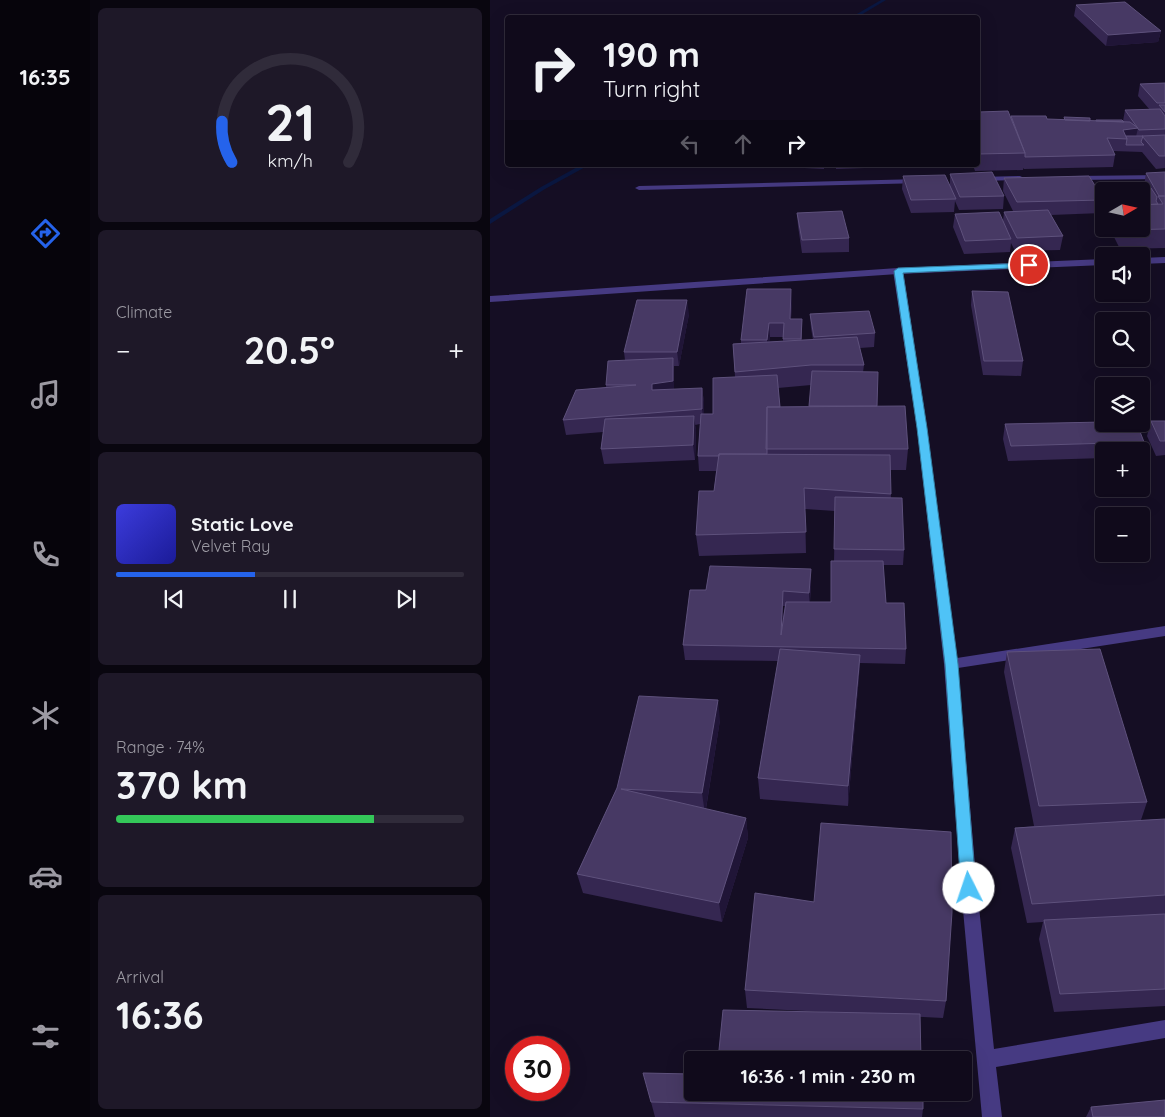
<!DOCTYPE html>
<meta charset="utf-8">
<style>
:root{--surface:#100a1b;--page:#1e1828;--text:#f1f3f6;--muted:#9c9aa3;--line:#302b3a;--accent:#2563eb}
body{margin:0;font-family:Quicksand,sans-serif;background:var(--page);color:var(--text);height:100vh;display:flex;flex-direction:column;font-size:19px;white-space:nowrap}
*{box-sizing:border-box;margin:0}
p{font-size:16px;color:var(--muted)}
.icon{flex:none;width:28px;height:28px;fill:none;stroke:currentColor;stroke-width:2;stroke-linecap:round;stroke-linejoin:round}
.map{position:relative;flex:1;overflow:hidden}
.side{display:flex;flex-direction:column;gap:8px;padding:8px;background:#09060f;width:400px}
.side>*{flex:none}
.guide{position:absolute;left:15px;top:15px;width:475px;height:152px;border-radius:5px;box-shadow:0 5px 20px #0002,0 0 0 1px var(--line);background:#100a1b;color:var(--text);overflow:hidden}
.needle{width:32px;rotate:81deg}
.controls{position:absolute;left:605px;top:182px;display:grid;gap:10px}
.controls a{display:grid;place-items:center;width:55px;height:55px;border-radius:5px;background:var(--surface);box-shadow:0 5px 20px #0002,0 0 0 1px var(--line);font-size:25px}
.speed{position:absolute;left:15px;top:1036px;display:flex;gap:10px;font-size:25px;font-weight:700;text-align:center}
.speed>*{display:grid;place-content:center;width:65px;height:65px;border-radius:50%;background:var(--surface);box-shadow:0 5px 20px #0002,0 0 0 1px var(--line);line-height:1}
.speed .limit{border:8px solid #d22;background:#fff;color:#111}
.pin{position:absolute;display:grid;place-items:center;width:42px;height:42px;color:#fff;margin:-21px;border:2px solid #fff;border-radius:50%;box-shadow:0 1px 5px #0007}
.me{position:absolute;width:55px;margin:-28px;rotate:356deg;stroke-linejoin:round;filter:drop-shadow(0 0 4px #0008)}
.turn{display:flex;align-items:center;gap:18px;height:105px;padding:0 15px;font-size:22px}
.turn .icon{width:65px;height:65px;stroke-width:2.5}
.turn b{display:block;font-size:35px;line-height:42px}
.lanes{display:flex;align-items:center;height:48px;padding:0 15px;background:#0003;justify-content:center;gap:25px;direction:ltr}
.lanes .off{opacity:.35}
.big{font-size:38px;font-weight:800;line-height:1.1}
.side .card{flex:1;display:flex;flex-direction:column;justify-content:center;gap:8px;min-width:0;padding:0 18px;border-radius:8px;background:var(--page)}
.side .dial{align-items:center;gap:0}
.dial svg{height:130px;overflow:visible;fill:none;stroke:var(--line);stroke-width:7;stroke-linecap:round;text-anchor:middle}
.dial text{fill:var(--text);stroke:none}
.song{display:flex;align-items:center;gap:15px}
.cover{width:60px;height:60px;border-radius:8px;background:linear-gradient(135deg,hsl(240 70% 55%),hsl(240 70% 35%))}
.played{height:5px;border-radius:2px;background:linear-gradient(90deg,var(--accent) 40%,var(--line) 40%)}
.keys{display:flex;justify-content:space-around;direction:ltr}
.heat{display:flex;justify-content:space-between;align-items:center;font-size:28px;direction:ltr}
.charge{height:8px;border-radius:4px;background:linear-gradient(90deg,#34c759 74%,var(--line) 0)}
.trip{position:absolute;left:194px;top:1051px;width:288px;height:50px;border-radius:5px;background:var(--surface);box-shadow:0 5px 20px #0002,0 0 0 1px var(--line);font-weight:800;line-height:50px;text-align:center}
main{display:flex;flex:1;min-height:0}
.dock{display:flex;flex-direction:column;width:90px;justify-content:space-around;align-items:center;background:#06040b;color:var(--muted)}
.dock .icon{width:35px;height:35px}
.dock .on{color:var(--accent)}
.dock b{font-size:22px;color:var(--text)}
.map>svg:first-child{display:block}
</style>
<main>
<nav class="dock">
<b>16:35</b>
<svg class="icon on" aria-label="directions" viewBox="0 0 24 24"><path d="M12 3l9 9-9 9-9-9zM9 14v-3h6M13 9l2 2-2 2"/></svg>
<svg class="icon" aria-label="music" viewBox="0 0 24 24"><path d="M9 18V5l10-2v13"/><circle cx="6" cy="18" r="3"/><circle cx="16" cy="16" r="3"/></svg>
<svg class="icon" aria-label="phone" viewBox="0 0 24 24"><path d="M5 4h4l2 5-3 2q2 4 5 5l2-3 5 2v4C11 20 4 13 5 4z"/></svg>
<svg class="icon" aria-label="climate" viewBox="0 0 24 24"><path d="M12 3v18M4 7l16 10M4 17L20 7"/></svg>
<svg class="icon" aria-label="car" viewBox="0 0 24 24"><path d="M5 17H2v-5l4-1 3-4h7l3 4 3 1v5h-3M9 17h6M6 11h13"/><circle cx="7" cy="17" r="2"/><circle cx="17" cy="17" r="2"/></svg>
<svg class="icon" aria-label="filters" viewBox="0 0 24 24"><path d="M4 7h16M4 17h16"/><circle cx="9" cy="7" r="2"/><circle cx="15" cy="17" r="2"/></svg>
</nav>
<section class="side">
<div class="card dial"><svg viewBox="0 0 100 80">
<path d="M14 69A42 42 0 1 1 86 69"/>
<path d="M14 69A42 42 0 0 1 8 44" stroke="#2563eb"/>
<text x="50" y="56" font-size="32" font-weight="700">21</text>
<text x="50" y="72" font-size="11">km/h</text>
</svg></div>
<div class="card"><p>Climate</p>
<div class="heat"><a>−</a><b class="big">20.5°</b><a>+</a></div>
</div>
<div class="card">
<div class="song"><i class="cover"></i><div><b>Static Love</b><p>Velvet Ray</p></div></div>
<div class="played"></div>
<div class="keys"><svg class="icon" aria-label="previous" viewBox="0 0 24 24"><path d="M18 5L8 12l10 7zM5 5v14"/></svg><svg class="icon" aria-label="pause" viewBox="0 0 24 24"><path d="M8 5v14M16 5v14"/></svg><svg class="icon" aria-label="next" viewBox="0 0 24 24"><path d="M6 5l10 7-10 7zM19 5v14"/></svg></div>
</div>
<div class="card"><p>Range · 74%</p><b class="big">370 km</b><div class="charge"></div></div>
<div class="card"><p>Arrival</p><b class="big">16:36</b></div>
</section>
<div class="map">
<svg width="675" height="1117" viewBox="0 0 675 1117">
<rect width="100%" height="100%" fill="#150e24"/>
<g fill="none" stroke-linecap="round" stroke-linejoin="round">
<!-- stream -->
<path fill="#0a1741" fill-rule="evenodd" d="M391 0H396L366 18H360Z
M91 165H99L55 189 0 224V219L51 187Z"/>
<!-- minor -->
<path fill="#463a82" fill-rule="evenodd" d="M675 175V179L583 180 579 178 583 176Z
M530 176 534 178 533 180 490 181 486 179 490 177Z
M430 179 434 181 433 183 149 190 145 188 149 186Z
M408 268 413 271 437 428 467 658 675 626V636L468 668 487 888 504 1049 675 1020V1038L506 1067 512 1117H492L471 888 454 664 427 428 403 271Z"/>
<!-- tertiary -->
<path fill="#463a82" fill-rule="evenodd" d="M675 257V263L651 264V258Z
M614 259V265L408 274 0 302V296L408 268Z"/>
</g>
<!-- wall -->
<path fill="#352751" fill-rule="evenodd" d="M586 5 671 31 668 42 616 46 584 16Z
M675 83V168L666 169 652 152 623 151 625 155 623 167 534 169 533 168V170L485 171 483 165H488V112L521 118 574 120V117L600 121H633L635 110H660L648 96 650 84Z
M295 165H334V169L295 167Z
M346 165H433V166L346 169Z
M675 172V248L630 249 620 229H651L614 191V216L612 212V213L561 215 573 236 570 250 525 251 521 243 520 252 474 254 463 227 465 214 513 221 514 212 523 211 513 191 514 178 612 196 613 189 655 188 654 186 656 173Z
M460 174 514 196 513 209 469 210 465 201 464 212 421 213 412 189 413 176 460 184Z
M307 213 359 238V252L312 253 308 226Z
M482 291 533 361 531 376 493 375 481 305Z
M302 303 301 319H312V340H323L321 328 320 314 385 333 384 347 370 348 374 365 373 372 387 406 418 449 416 470H400L401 498 414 550 413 565H393L396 603 416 649 415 664 370 663 369 676 358 806 270 799 268 778 288 661 195 660 193 645 216 590 321 569V584L320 602H341L344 561 345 511 315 509 316 553 209 556 206 535 224 491 226 471H209L208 456 210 424 205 425 206 430 205 460 114 464 111 449 113 432 76 435 73 420 116 387V385L135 360 134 352 199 314 189 366H184V389L212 388 214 402V414H223L245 377 243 344 251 343V340ZM280 337H293V341L279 342ZM321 385 319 406 290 407 288 388ZM293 606H295L292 623Z
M661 421H675V455L666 456 657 436Z
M515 424 654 442 651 454V451H614V458L518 461 513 439Z
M517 652 657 802 651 820 675 819V914L644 916 675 914V1006L564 1012 549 939 553 922 537 923 521 848 525 828 544 826 514 672Z
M230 720 216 809 256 818 258 838 232 922 93 893 87 874 127 788Z
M255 990 456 1001 453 1018 257 1008Z
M161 1102 433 1109 432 1117H165Z
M601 1107 675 1117H596Z"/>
<!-- shaded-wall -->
<path fill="#201537" d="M671 31 668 42 616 46 618 35Z
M648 128 645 141 637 139 633 130Z
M301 289 302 303 300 333V319Z
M197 300 199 314 189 366 187 352Z
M279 323 280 337 278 355 277 340Z
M183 358 184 372V395L162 390V384Z
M212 388 214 402V424L212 409Z
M204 416 206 430 205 460 203 445Z
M321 569V584L319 608V593Z
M293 591V606L291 646V635Z
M370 655 369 676 358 806V786Z
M228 700 230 720 215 814 212 793Z
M256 818 258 838 232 922 229 903Z"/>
<!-- building -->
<path fill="#473964" stroke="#5e517c" d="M635 2 671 31 618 35 586 5Z
M675 83V103H667L650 84Z
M669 105H675V112Z
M670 109 675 116V129L649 130 635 110Z
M518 111 535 153 488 154V112Z
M521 116H556L557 119 640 122 648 128 633 130 637 139 617 138 625 155 535 157V153Z
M574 117 600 118V121L575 120Z
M606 120H632L634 122 606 121Z
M675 135V156H669L652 136Z
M636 136H653L651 142 654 145H636L637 139Z
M502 172 514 196 470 197 460 174Z
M675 172V196H669L656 173Z
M455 175 466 199 421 200 413 176Z
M599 176 614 200 527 202 514 178Z
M636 188H661L667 197 666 201 668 204 651 205V191H639Z
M613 189H637L639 191H614Z
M668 196H675V229L634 230 633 229H651V205L673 204Z
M558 210 573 236 527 238 514 212Z
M352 211 359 238 312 240 307 213Z
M509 212 521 239 475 241 465 214Z
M257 289H301L300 319H312L311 339H293L294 323H279L277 340H251Z
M482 291 518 292 533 361H494Z
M147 300H197L187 352H134Z
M379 311 385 333 324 337 320 314Z
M367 337 374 365H321L245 372 243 344Z
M183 358V381L162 384V390L212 388V409L73 420 86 390 146 385H116L118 361Z
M322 371 388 372 387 406H319Z
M287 375 290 407H277V454H229V456H208L211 414H223V378Z
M415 406 418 449H276L277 407Z
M204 416 203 445 111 449 115 419Z
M661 421H675V441H670Z
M614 422V424H647L654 442 521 446 515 424Z
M229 454 400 455 401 494 314 488 316 532 206 535 209 491H224Z
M345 497 412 498 414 550 344 549Z
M341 561H393L396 603H414L416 649 193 645 200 590H216L220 566 321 569 319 593 293 591 291 635 296 602H341Z
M290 649 370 655 358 786 268 778Z
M610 649 657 802 549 806 517 652Z
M149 696 228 700 212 793 131 789 256 818 229 903 87 874 127 788Z
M675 819V895L542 904 525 828Z
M331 823 461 832 462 912 456 1001 255 990 265 893 324 902Z
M675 914V989L570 994 554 920Z
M233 1010 430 1014 431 1060H228Z
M153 1073 202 1074V1092H433V1109L161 1102Z
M675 1100V1117H603L601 1107Z"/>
<!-- route -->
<path fill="#4fc3f7" stroke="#337fa1" d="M539 263 543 265 542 267 413 273 437 428 468 664 486 888 484 893 479 895 473 893 471 888 455 664 427 428 404 271 408 268Z"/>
</svg>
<div class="controls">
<a><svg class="needle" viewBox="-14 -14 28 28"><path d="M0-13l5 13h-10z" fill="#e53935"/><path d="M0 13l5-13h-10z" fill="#9c9aa3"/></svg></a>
<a><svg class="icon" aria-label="sound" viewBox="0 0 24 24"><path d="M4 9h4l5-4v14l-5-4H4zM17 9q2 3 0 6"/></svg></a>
<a><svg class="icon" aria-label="search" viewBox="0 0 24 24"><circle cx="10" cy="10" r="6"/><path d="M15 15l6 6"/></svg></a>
<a><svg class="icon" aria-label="layers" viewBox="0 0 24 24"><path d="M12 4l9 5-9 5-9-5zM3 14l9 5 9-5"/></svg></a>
<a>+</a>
<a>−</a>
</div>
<div class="speed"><div class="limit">30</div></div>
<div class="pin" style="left:539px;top:265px;background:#d93025"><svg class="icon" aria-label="arrive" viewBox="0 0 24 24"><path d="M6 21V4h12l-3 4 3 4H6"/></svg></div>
<svg class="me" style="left:479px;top:888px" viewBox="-20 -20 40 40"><circle r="19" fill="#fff"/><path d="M0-13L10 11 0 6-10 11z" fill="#4fc3f7"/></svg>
<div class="trip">16:36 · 1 min · 230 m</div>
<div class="guide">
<div class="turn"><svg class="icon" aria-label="right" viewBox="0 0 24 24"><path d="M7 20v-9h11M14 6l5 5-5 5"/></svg><div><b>190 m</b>Turn right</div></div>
<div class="lanes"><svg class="icon off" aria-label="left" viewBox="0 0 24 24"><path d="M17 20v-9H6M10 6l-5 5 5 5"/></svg><svg class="icon off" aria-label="ahead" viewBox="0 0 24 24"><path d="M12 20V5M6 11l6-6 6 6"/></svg><svg class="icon" aria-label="right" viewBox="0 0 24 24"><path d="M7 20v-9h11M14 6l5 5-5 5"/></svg></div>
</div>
</div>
</main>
